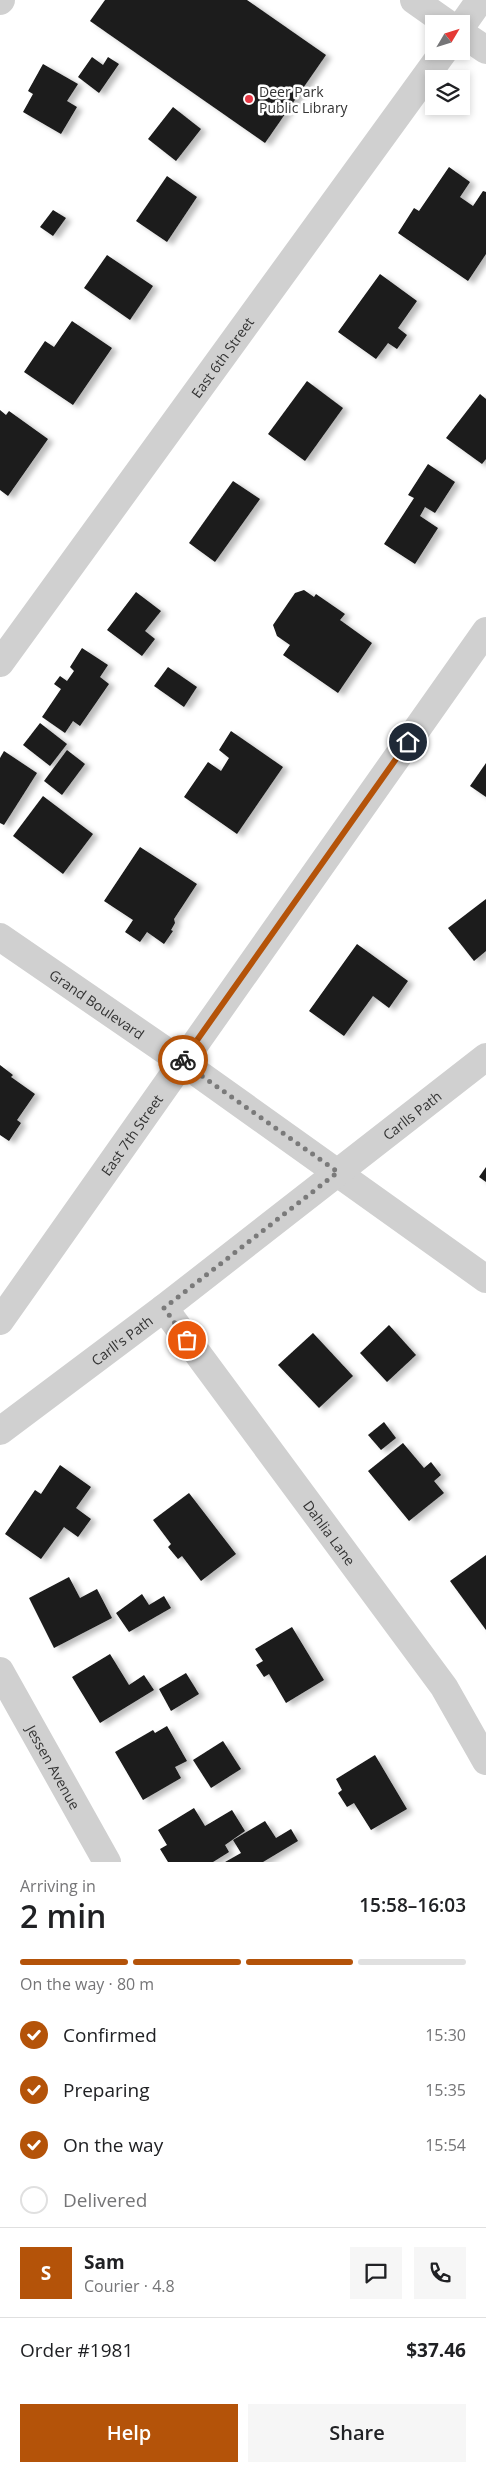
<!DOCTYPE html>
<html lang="en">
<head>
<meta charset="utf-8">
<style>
  body { margin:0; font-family:"Open Sans",sans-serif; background:#f6f6f6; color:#202124; height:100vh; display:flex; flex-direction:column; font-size:19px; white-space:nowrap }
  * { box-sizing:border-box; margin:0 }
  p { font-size:16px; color:#757577 }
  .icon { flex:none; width:28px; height:28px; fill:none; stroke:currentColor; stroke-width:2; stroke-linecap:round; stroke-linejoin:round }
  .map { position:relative; height:1862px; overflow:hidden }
  .drawer { display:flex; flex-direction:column; background:#fff; flex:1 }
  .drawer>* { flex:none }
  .needle { width:32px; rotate:52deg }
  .controls { position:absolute; left:425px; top:15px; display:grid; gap:10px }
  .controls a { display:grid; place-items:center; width:45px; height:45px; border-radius:0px; background:#fff; box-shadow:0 2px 8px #0003; font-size:25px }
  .pin { position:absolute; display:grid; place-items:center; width:42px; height:42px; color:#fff; margin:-21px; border:2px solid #fff; border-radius:50%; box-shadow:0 1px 5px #0007 }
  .courier { position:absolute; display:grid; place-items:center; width:50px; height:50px; margin:-25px; border:4px solid #b45309; border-radius:50%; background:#fff; color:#222; box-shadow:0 1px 6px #0007 }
  .headline em { font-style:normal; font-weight:600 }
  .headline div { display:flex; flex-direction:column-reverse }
  .headline { display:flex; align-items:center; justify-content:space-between; height:85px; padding:0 20px }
  h1 { font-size:32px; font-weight:600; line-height:38px }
  .bar { display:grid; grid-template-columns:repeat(4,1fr); gap:8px 5px; align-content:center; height:60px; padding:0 20px }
  .bar i { height:6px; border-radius:4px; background:#e0e0e0 }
  .bar .active { background:#b45309 }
  .bar p { grid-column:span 4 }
  .line { display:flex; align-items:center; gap:12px; padding:0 20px; border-top:1px solid #e0e0e0 }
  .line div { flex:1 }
  .round { display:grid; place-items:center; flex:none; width:52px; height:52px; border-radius:0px; background:#f6f6f6 }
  ol { padding:0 20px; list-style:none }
  li { display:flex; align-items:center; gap:15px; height:55px }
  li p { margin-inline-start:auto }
  li .icon { padding:5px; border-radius:50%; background:#b45309; color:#fff; stroke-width:4 }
  li:last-child { color:#757577 }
  li i { width:28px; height:28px; border:2px solid #e0e0e0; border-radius:50% }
  .primary-button { display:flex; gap:10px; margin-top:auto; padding:10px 20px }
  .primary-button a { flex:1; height:58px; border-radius:0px; background:#b45309; color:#fff; font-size:20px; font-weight:600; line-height:58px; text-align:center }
  .primary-button a+a { background:#f6f6f6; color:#202124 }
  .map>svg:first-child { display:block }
</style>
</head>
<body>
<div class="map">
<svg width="486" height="1862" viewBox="0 0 486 1862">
  <defs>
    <filter id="shadow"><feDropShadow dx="5.5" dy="3" stdDeviation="2.5" flood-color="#0004"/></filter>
  </defs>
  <rect width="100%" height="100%" fill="#fff"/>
  <g fill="#1a1a1a" filter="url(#shadow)">
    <polygon points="105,0 247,0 326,55 265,143 90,21"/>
    <polygon points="92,57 103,65 108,57 119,64 99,93 78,77"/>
    <polygon points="43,64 78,84 67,101 77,107 61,134 23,112 33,94 28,91"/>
    <polygon points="173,107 201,129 176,161 148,139"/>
    <polygon points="449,167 470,182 460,197 473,206 483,191 486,192 486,254 468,281 398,233 414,208 419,211"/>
    <polygon points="167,176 197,197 167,242 136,221"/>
    <polygon points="53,210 66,218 53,236 40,227"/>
    <polygon points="107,255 153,286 130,320 84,288"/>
    <polygon points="380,274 417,301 398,328 407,335 397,349 388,343 376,359 338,332"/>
    <polygon points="72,321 112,348 73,405 24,372 45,341 54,347"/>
    <polygon points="307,381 343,408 305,461 268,434"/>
    <polygon points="480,394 486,399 486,459 482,464 446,438"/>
    <polygon points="0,410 6,415 9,411 48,439 8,496 0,490"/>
    <polygon points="428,464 455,482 435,513 425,507 420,516 438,528 415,564 384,544 414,498 408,495"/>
    <polygon points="233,481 260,499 215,562 189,543"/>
    <polygon points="304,590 314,597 316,594 345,614 340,620 372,643 338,693 283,655 290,645 277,636 273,625 295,593"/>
    <polygon points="136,592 161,611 145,631 155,639 142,656 107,630"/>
    <polygon points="82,648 108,665 100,677 109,684 80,726 73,721 65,733 42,717 61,689 54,684 60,676 67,681 74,671 70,667"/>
    <polygon points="168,667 197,687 184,707 154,686"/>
    <polygon points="40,723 67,744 50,766 23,745"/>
    <polygon points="231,731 283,767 237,834 184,797 208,762 221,771 229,758 219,750"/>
    <polygon points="67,750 85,764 62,795 44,781"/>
    <polygon points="4,751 37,773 4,825 0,823 0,758"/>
    <polygon points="486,763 486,797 470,786"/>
    <polygon points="43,796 93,834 63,874 13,836"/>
    <polygon points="140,847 197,884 174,919 175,923 171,930 173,931 164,944 147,932 140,942 125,932 133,920 104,901"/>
    <polygon points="486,899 486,951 474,961 448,928"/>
    <polygon points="357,944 408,981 389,1008 373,996 344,1036 309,1011"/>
    <polygon points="0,1065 13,1075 11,1077 35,1094 17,1120 21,1123 9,1141 0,1135"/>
    <polygon points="486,1167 486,1182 479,1177"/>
    <polygon points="389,1325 416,1355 387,1382 360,1353"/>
    <polygon points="313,1333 353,1376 319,1408 278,1365"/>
    <polygon points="384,1422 396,1438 381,1450 368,1435"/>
    <polygon points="403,1443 424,1468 431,1462 441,1475 434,1481 444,1493 409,1521 368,1471"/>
    <polygon points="60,1465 91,1487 76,1508 91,1519 78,1537 64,1527 41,1559 5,1534 35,1490 41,1494"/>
    <polygon points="189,1493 236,1554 201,1581 182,1556 178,1559 168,1547 171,1544 153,1520"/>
    <polygon points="486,1555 486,1630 450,1581"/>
    <polygon points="69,1577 80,1598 97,1589 112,1618 54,1648 29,1598"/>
    <polygon points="142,1594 149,1605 164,1596 171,1608 129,1632 116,1613"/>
    <polygon points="292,1627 324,1680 286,1703 269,1674 264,1677 256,1665 263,1661 255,1649"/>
    <polygon points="110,1654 129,1685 144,1675 154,1690 100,1723 72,1677"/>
    <polygon points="186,1673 199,1694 171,1711 159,1689"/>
    <polygon points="167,1726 187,1761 175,1767 181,1778 143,1800 115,1752 153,1730 155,1733"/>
    <polygon points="223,1741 241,1769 211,1788 193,1760"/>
    <polygon points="375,1755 407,1809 371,1830 354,1803 347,1807 338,1793 342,1790 336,1779"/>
    <polygon points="194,1808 205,1826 232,1810 245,1831 225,1845 229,1852 213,1862 168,1862 160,1849 167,1845 158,1830"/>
    <polygon points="265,1821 276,1838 291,1829 298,1841 263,1862 225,1862 241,1853 233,1840"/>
  </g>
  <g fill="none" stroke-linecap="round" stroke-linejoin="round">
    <g stroke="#d0d0d0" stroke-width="28">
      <polyline points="0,1 1,0"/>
      <polyline points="461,27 480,0"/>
      <path id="s1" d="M0 663 444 51"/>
      <path id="s2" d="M164 1308 444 1687 486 1761"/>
      <path id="s3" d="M0 1321 486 631"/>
      <path id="s4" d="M0 1671 107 1862"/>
    </g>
    <g stroke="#d0d0d0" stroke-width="28">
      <polyline points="414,0 448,24"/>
      <polyline points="461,33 486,50"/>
      <path id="s5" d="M0 937 182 1062 486 1279"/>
      <path id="s6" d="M0 1431 164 1308 486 1057"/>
    </g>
  </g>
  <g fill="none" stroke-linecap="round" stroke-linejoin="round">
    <polyline stroke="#7a7a7a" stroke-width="5" stroke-dasharray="0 9" points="183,1060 182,1062 338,1172 164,1308 187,1340"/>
    <polyline stroke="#b45309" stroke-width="6" points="183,1060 408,742"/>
  </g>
  <circle fill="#e63946" stroke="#fff" stroke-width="2" cx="249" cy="99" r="5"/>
  <g text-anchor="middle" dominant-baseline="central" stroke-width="5" stroke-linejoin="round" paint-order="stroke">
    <g font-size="14" fill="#333" stroke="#fff" text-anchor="start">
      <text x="259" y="91">Deer Park<tspan x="259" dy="16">Public Library</tspan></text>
    </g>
    <g font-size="14" fill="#333" stroke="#fff">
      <text stroke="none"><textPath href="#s1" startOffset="378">East 6th Street</textPath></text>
      <text stroke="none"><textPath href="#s5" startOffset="118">Grand Boulevard</textPath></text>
      <text stroke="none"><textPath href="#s6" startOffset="519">Carlls Path</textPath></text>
      <text stroke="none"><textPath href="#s3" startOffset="228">East 7th Street</textPath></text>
      <text stroke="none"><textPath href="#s6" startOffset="152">Carll's Path</textPath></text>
      <text stroke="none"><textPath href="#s2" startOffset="279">Dahlia Lane</textPath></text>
      <text stroke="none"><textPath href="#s4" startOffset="110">Jessen Avenue</textPath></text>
    </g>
  </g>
</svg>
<div class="controls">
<a><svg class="needle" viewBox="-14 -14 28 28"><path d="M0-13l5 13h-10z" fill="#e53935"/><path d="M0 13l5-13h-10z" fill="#757577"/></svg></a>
<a><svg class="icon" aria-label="layers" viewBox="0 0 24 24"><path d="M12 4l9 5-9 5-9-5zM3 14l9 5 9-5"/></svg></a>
</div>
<div class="pin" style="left:187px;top:1340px;background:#ea580c"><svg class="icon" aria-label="bag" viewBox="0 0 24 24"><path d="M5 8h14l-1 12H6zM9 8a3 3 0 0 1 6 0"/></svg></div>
<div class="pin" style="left:408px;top:742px;background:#1f2937"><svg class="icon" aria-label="home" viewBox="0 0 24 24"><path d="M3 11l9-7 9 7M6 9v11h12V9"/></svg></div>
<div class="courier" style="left:183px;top:1060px"><svg class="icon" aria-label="bike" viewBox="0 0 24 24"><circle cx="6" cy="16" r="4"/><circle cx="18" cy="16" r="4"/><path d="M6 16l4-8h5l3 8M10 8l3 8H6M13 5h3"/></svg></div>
</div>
<section class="drawer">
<div class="headline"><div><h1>2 min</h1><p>Arriving in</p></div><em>15:58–16:03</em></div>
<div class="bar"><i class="active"></i><i class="active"></i><i class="active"></i><i></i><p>On the way · 80 m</p></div>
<ol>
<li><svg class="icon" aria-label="check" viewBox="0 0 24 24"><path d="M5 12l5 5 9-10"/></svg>Confirmed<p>15:30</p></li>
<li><svg class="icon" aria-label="check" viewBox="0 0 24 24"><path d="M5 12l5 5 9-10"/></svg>Preparing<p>15:35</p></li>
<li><svg class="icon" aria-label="check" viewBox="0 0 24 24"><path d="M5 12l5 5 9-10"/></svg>On the way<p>15:54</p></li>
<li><i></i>Delivered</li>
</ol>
<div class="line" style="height:90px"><b class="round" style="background:#b45309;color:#fff">S</b><div><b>Sam</b><p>Courier · 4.8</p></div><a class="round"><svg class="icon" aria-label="chat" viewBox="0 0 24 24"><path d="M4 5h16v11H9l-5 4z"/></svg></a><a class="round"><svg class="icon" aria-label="phone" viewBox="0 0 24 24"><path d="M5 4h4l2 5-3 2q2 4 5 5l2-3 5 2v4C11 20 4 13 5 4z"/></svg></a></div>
<div class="line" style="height:65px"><div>Order #1981</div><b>$37.46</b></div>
<div class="primary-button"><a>Help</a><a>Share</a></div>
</section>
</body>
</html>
